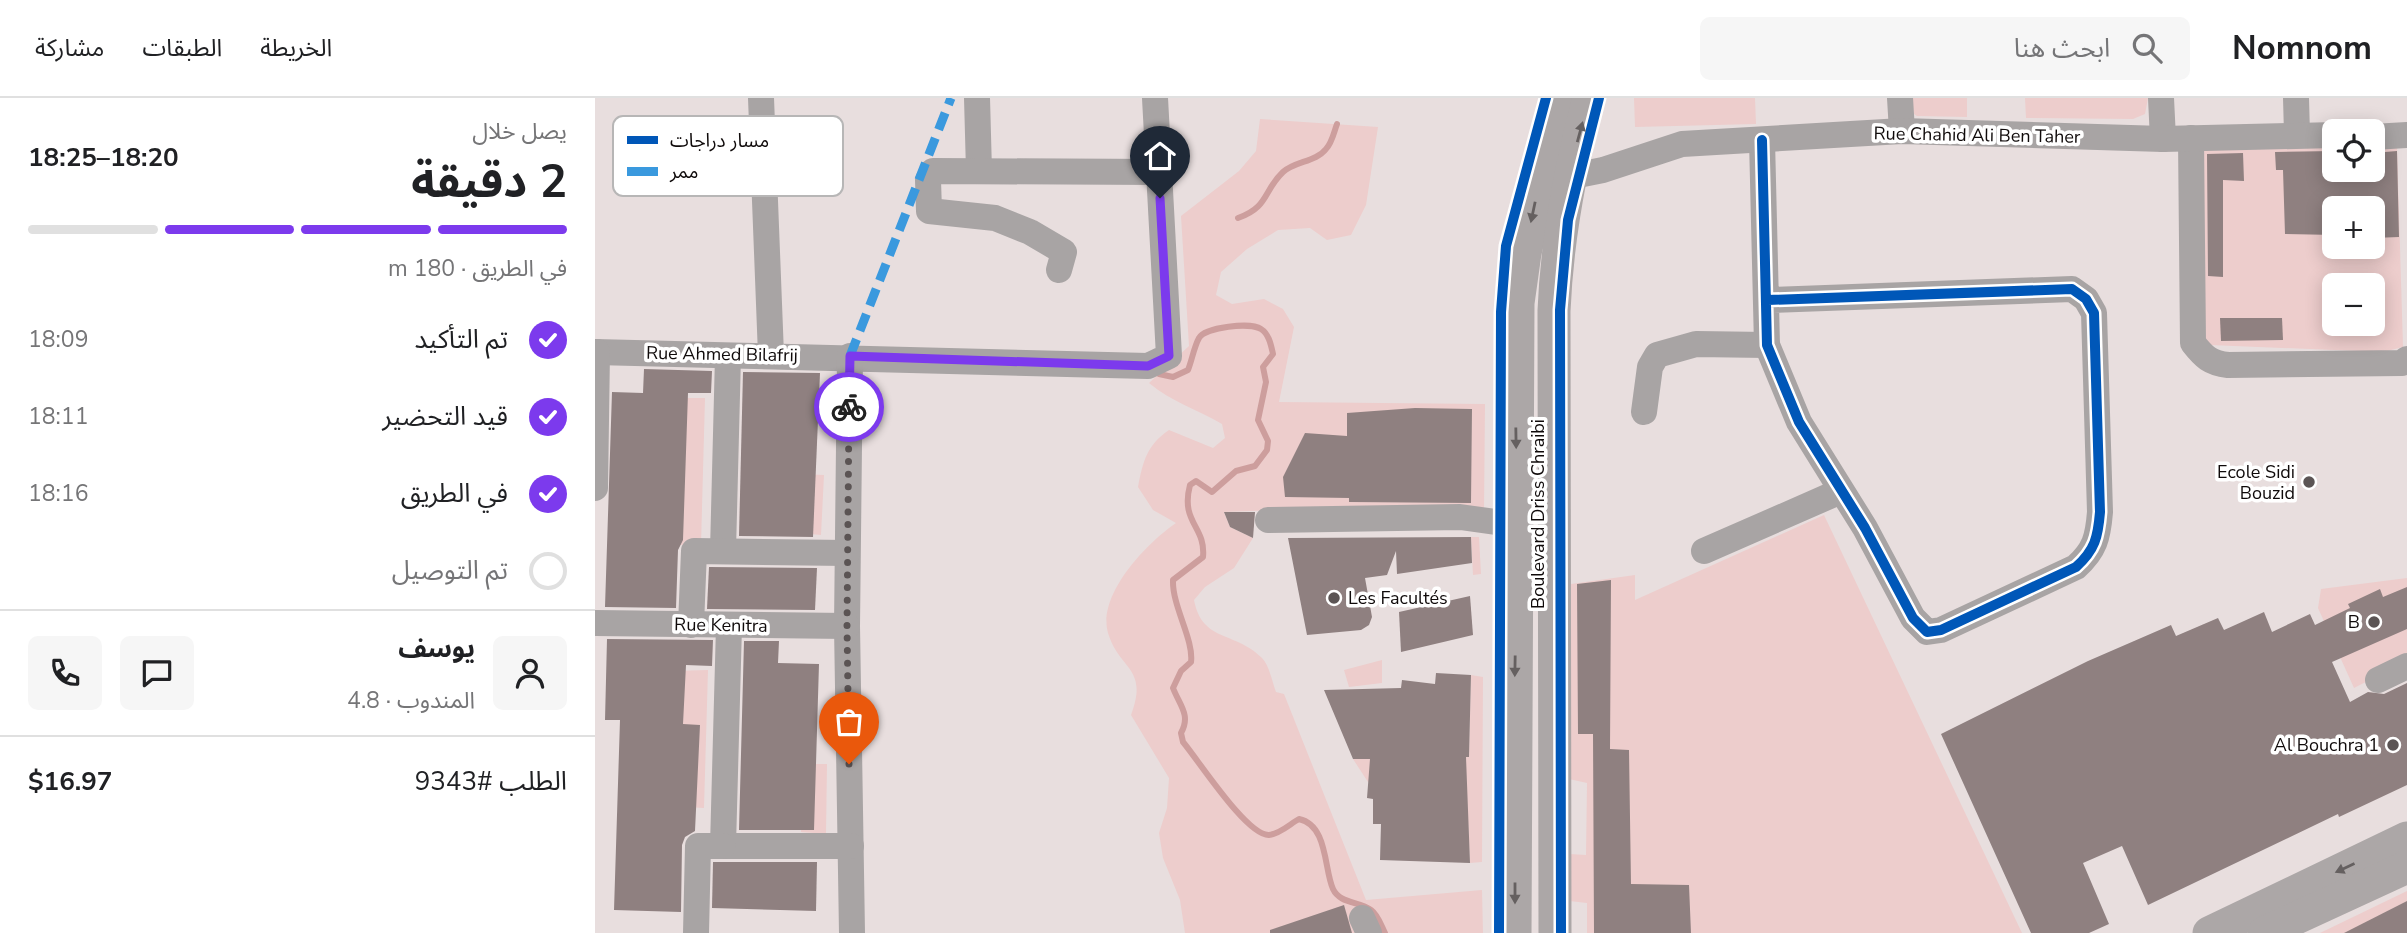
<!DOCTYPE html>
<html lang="ar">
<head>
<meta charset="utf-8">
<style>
  body { margin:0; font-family:"Nunito Sans","Noto Sans Arabic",sans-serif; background:#f6f6f6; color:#202124; direction:rtl; height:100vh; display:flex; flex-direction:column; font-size:26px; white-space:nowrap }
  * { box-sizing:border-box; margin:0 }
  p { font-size:23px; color:#757577 }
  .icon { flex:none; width:38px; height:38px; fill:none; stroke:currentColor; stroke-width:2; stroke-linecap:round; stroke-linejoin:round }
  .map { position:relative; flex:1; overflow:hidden; direction:ltr }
  .sheet { display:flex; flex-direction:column; background:#fff; width:595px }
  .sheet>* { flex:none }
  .fabs { position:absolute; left:1727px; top:21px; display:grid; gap:14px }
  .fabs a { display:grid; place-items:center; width:63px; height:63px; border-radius:10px; background:#fff; box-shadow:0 4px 18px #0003; font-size:35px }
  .pin { position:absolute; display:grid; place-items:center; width:60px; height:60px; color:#fff; margin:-72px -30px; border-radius:50% 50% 50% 0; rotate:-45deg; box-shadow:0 0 7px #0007 }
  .pin .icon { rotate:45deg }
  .courier { position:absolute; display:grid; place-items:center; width:70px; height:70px; margin:-35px; border:5px solid #7c3aed; border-radius:50%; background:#fff; color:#222; box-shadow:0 2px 9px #0007 }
  .summary em { font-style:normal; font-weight:700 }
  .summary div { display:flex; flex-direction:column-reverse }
  .summary { display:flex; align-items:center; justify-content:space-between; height:119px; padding:0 28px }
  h1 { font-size:46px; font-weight:700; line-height:52px }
  .bar { display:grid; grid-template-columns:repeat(4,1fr); gap:10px 7px; align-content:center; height:84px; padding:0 28px }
  .bar i { height:9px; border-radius:5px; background:#e0e0e0 }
  .bar .current { background:#7c3aed }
  .bar p { grid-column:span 4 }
  .line { display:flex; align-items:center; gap:18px; padding:0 28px; border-top:2px solid #e0e0e0 }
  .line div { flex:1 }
  .round { display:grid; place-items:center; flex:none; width:74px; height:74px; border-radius:10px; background:#f6f6f6 }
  ol { padding:0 28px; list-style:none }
  li { display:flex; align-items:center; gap:21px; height:77px }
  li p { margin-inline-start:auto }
  li .icon { padding:7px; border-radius:50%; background:#7c3aed; color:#fff; stroke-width:4 }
  li:last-child { color:#757577 }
  li i { width:38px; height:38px; border:4px solid #e0e0e0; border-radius:50% }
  header { display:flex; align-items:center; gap:42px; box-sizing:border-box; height:98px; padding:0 35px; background:#fff; border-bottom:2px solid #e0e0e0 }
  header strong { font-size:33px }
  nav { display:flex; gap:38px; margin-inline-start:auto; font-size:24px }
  .search { width:490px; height:63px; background:#f6f6f6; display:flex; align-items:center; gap:18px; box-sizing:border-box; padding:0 24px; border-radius:10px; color:#757577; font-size:26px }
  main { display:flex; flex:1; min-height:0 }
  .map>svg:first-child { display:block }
</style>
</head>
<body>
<header>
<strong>Nomnom</strong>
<div class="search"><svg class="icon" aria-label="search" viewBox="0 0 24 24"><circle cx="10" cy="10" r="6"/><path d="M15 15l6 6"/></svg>ابحث هنا</div>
<nav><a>الخريطة</a><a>الطبقات</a><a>مشاركة</a></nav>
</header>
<main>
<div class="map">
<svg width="1812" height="835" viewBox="0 0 1812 835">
  <rect width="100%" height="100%" fill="#e8dede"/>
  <g fill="#edcdcc" fill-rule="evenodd">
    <polygon points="1039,0 1160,0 1161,26 1040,29"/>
    <polygon points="1316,0 1372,0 1372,19 1322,18 1319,16"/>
    <polygon points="1430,0 1553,0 1550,16 1538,21 1431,20"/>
    <path d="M665 21 783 29 771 107 756 137 732 142 715 130 683 132 652 151 626 174 621 197 637 206 669 201 688 211 699 229 684 304 890 306 889 414 713 411 629 414 635 429 658 440 639 470 610 489 599 502C607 544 639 533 666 559 674 566 677 583 681 594L689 596 771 802 887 792 888 835H590L585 802 568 760 564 735 572 710 574 680 536 617C554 569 524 572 513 535 502 496 553 444 581 425L558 412 543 389C548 363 552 347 574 332L618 350 630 340 627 326C602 311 576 304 554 285L594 248 586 118 644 73 661 53Z"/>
    <path d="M1606 49 1739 50 1740 72H1778V50H1802L1808 249 1788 254 1615 247 1608 237ZM1740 110H1778V149H1740ZM1740 187H1778V226H1740Z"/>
    <polygon points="84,300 110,300 106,447 79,447"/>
    <polygon points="206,376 229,377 226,437 204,435"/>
    <polygon points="1229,417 1427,835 992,835 992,805 975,803 974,756 991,757 992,685 974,681 976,486 1040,477 1040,502"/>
    <polygon points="876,439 884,439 886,476 878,477"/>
    <polygon points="1812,480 1812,563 1759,590 1723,510 1726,491"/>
    <polygon points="787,562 787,585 754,589 749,572"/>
    <polygon points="113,572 109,710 75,708 78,573"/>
    <polygon points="876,577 888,579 887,764 875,765 871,681 773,684 758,661 874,659"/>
    <polygon points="208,666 232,666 231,736 206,734"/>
    <polygon points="1812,793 1812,835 1725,835"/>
  </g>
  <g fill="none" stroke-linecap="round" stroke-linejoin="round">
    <g stroke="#cd9e9d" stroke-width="6">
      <path d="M643 120C674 109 668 93 688 74 700 63 721 64 731 51 737 45 739 34 742 26"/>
      <path d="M564 276 578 279 593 272C597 262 599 249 604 240 610 229 656 224 666 231 674 236 676 247 678 256L668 269 671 284 663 322 673 343 672 352 660 368 641 373 617 394 601 383 595 387C585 425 611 428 608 459L578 482C577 508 599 542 596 564L586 573 578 590C585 608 596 617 586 635L588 644C604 663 652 738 674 737 685 736 695 726 704 721 733 727 729 772 738 791 745 806 764 803 776 812 783 817 786 827 790 835"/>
    </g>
  </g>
  <g fill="#8f8080">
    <polygon points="1740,53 1740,72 1778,72 1778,55 1802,53 1804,139 1778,140 1778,110 1740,110 1740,137 1690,136 1688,72 1681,72 1680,54"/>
    <polygon points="1648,55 1649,83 1628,82 1628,179 1613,178 1612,56"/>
    <polygon points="1625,220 1687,220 1688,242 1626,243"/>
    <polygon points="49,271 117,273 116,295 93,295 88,442 83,452 81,510 10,509 17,294 48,295"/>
    <polygon points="148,274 225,275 218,439 144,438"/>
    <polygon points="820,310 877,311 876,405 754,404 754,400 690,399 688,379 710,335 752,338 752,315"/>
    <polygon points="629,414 660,414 658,440 635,429"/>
    <polygon points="876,439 877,465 802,476 801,453 792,477 770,480 777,519 774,527 766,532 712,537 693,440"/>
    <polygon points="114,469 222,470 220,512 112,511"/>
    <polygon points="1016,482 1015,651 1034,652 1036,786 1094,787 1096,835 999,835 998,636 983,636 982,486"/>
    <polygon points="1812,489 1812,531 1737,564 1755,604 1773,594 1789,596 1812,585 1812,687 1744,719 1743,716 1553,807 1527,748 1488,765 1514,826 1494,835 1436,835 1346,636 1493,563 1576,527 1581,538 1623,520 1629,532 1669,514 1677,534 1715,516 1720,527 1755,510 1753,506 1785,491 1788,499"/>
    <polygon points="875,498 878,537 806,554 804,514"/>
    <polygon points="12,541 118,542 117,568 91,567 88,626 105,627 100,733 90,739 87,747 86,814 19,812 25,622 10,622"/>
    <polygon points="149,543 184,543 183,565 224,566 219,732 144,732"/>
    <polygon points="841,575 876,577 874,659 871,659 875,765 785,762 786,726 778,726 778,701 772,700 775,661 758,661 729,592 806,590 807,582 840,586"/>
    <polygon points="118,764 222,764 221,813 117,810"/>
    <polygon points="1812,803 1812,835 1749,835"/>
    <polygon points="749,807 757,835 675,835 675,832"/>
  </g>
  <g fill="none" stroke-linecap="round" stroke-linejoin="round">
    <g stroke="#a8a4a4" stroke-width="26">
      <polyline points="166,0 176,257"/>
      <polyline points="382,0 384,73"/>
      <polyline points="1305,0 1307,33"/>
      <polyline points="1566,0 1568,41"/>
      <polyline points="1701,0 1702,36"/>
      <polyline points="1778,39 1812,37"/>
      <path d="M1596 40 1598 245C1609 259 1615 265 1633 267L1807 265 1812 261"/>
      <path d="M1167 42 1172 247 1204 324 1270 430 1318 520 1332 534 1346 532 1481 469C1500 452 1503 439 1505 414L1499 215 1491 201 1477 191 1173 202"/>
      <polyline points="959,76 973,79 1008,72 1087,46 1307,33 1568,41 1740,37"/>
      <polyline points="464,172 469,154 435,134 400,120 334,113 333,82 338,73 564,74"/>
      <polyline points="0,254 553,268 574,258 560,0"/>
      <polyline points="255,258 252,528 257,835"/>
      <polyline points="1049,314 1055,269 1062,257 1101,246 1172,247"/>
      <polyline points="0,390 2,254"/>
      <polyline points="673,422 865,419 922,427"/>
      <polyline points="128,453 133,258"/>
      <polyline points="1109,453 1246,393"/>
      <polyline points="0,525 252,528"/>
      <polyline points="96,527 99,453 252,455"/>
      <polyline points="134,528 128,748 256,748"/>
      <polyline points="1783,582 1812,568"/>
      <polyline points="767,820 774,835"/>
      <polyline points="101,835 103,748 128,748"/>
    </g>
    <g stroke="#aca7a7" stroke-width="33">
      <polyline points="920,835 923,205 930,155 965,0"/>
      <path d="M960 835 959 213C962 139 975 71 994 0"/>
      <polyline points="1614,835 1812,740"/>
      <polyline points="1669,835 1812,769"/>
    </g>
    <polyline stroke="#3a99de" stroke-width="9" stroke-dasharray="18 9" stroke-linecap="butt" points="255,258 356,0"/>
    <g stroke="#fff" stroke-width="15">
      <g id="cycleway">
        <path d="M1167 42 1172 247 1204 324 1270 430 1318 520 1332 534 1346 532 1481 469C1500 452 1503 439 1505 414L1499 215 1491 201 1477 191 1173 202"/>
        <polyline points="904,835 906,214 911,148 951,0"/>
        <polyline points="966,835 965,212 973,122 1004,0"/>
      </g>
    </g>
    <use href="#cycleway" stroke="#0057b8" stroke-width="10"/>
  </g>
  <defs><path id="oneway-solid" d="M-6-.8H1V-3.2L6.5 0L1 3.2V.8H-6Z" transform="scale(1.75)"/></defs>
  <g fill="#656060">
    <use href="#oneway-solid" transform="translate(985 34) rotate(-75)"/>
    <use href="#oneway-solid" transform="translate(938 114) rotate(102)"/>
    <use href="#oneway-solid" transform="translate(921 340) rotate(89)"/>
    <use href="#oneway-solid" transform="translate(920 568) rotate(91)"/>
    <use href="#oneway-solid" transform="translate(1750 770) rotate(155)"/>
    <use href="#oneway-solid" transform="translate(920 795) rotate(90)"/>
  </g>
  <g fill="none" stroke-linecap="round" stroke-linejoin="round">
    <polyline stroke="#5b5454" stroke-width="7" stroke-dasharray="0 12.6" points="254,666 252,528 254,309"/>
    <polyline stroke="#7c3aed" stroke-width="9" points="254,309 255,258 553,268 574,258 565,100"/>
  </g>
  <g fill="#5b5454" stroke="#fff" stroke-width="2.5">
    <circle cx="1714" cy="384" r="7"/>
    <circle cx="739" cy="500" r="7"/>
    <circle cx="1779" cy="524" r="7"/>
    <circle cx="1798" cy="647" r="7"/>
  </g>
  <g text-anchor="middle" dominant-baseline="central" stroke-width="7" stroke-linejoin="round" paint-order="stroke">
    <g font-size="18" fill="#0f0a0a" stroke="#fff">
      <text transform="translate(1382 37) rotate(1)">Rue Chahid Ali Ben Taher</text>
      <text transform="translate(127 256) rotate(1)">Rue Ahmed Bilafrij</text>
      <text transform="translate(943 416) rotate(-90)">Boulevard Driss Chraibi</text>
      <text transform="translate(126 527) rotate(1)">Rue Kenitra</text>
    </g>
    <g font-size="18" fill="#0f0a0a" stroke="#fff" text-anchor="end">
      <text x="1700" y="374">Ecole Sidi<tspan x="1700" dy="21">Bouzid</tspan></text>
      <text x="753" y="500" text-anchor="start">Les Facultés</text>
      <text x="1765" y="524">B</text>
      <text x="1784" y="647">Al Bouchra 1</text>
    </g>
  </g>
  <rect x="18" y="18" width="230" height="80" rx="10" fill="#fff" stroke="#b7b6b6" stroke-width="2"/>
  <rect x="32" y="38" width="31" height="8" fill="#0057b8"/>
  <rect x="32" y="69" width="31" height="9" fill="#3a99de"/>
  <g font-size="19" fill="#0f0a0a">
    <text x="75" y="49">مسار دراجات</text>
    <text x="75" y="80">ممر</text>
  </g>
</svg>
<div class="fabs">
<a><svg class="icon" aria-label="locate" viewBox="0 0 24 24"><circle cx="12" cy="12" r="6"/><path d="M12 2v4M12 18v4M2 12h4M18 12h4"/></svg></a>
<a>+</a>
<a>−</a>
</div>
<div class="pin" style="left:254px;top:666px;background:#ea580c"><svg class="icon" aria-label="bag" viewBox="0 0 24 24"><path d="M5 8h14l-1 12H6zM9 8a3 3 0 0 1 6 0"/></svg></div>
<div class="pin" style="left:565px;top:100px;background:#1f2937"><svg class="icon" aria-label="home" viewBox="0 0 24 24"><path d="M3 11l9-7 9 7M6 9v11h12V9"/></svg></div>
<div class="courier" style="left:254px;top:309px"><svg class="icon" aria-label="bike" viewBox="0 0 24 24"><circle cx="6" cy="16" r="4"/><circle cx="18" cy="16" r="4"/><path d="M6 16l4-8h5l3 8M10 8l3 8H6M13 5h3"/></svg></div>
</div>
<section class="sheet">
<div class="summary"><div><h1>2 دقيقة</h1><p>يصل خلال</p></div><em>18:20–18:25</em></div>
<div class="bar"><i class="current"></i><i class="current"></i><i class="current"></i><i></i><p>في الطريق · 180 m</p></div>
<ol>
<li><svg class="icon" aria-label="check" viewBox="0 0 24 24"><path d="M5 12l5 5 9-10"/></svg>تم التأكيد<p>18:09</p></li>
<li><svg class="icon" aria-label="check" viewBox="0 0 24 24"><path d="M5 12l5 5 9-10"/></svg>قيد التحضير<p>18:11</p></li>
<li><svg class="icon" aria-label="check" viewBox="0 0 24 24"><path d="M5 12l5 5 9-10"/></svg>في الطريق<p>18:16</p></li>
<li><i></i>تم التوصيل</li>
</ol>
<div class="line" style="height:126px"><a class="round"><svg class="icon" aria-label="person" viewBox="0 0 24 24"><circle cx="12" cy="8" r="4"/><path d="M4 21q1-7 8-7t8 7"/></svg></a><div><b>يوسف</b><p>المندوب · 4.8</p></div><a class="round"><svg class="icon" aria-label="chat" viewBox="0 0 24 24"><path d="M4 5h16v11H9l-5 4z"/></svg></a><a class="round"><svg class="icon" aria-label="phone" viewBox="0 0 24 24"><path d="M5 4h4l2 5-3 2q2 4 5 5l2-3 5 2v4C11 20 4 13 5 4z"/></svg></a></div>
<div class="line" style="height:91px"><div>الطلب #9343</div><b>$16.97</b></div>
</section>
</main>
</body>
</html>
